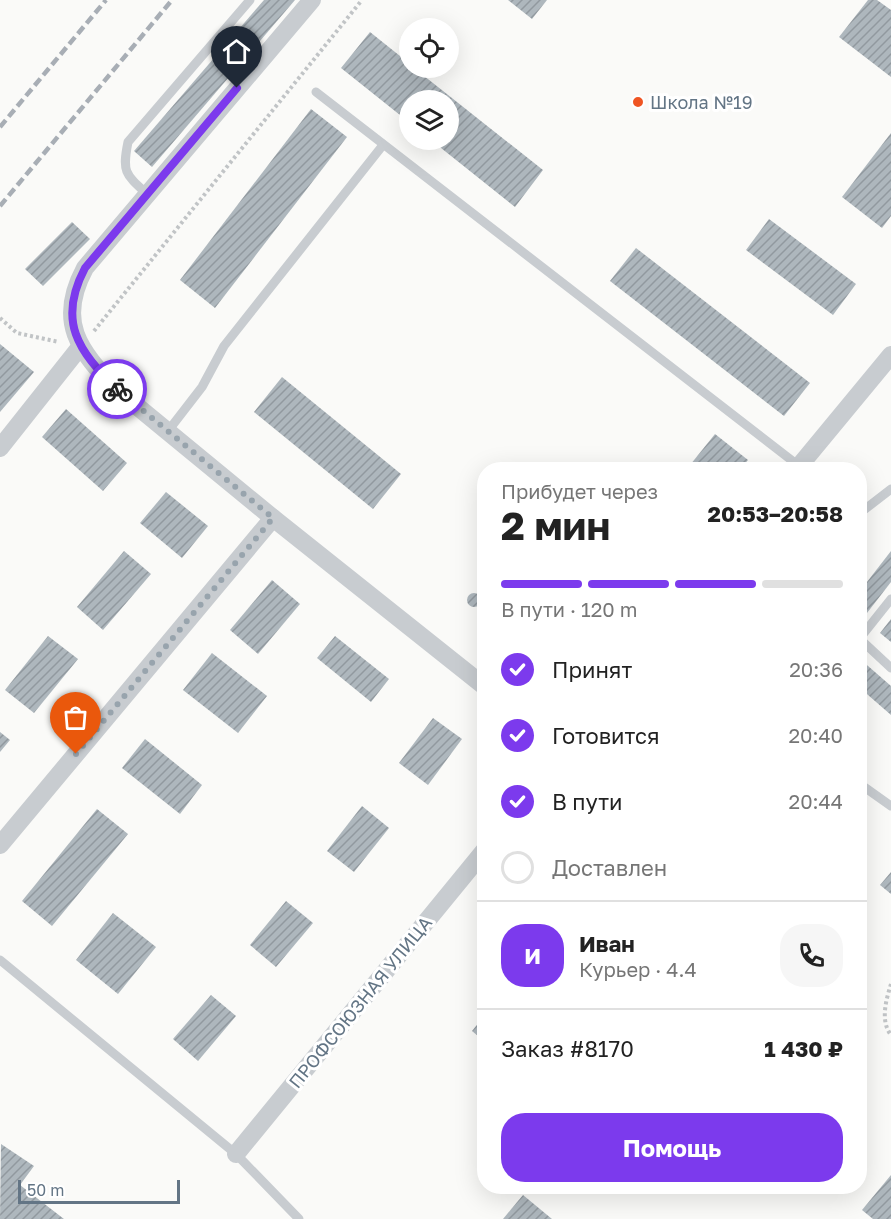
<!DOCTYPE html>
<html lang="ru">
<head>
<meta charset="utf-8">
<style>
  body { margin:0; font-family:"Golos Text",sans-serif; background:#f6f6f6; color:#222; height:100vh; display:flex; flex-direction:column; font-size:22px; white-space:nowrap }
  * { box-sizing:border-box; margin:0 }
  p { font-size:20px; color:#767676 }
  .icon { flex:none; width:33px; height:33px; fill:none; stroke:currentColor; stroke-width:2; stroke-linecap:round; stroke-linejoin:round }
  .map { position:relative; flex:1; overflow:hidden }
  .details { position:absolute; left:477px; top:462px; width:390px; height:732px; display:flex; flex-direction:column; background:#fff; border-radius:24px; box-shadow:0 6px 24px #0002 }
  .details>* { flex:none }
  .tools { position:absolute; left:399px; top:18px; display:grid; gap:12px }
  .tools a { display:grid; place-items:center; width:60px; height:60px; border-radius:50%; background:#fff; box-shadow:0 6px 24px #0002; font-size:30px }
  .scale { position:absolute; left:18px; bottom:15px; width:162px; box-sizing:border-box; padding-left:6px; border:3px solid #637585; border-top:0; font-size:16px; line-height:21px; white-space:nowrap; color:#637585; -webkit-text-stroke:4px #fff; paint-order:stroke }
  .pin { position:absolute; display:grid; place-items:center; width:51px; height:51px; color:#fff; margin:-62px -26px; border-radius:50% 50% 50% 0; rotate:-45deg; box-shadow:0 0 6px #0007 }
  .pin .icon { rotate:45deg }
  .courier { position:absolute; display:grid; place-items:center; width:60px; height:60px; margin:-30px; border:4px solid #7c3aed; border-radius:50%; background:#fff; color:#222; box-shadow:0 2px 8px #0007 }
  .head em { font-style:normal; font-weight:700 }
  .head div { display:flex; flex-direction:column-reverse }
  .head { display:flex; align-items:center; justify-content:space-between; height:102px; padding:0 24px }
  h1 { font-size:39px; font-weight:700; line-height:45px }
  .bar { display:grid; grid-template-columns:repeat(4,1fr); gap:9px 6px; align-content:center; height:72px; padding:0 24px }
  .bar i { height:8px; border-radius:4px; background:#e0e0e0 }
  .bar .selected { background:#7c3aed }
  .bar p { grid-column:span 4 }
  .line { display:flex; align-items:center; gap:15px; padding:0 24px; border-top:2px solid #e0e0e0 }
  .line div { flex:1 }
  .round { display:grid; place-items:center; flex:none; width:63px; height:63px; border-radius:24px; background:#f6f6f6 }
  ol { padding:0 24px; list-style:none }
  li { display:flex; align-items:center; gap:18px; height:66px }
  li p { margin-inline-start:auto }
  li .icon { padding:6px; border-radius:50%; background:#7c3aed; color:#fff; stroke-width:4 }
  li:last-child { color:#767676 }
  li i { width:33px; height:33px; border:3px solid #e0e0e0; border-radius:50% }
  .action { display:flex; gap:12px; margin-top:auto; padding:12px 24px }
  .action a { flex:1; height:69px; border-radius:24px; background:#7c3aed; color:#fff; font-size:24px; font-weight:700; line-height:69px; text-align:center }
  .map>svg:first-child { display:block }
</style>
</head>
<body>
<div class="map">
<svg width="891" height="1219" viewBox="0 0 891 1219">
  <defs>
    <pattern id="building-hatch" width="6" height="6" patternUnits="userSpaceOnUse" patternTransform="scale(1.5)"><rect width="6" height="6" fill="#aeb7bd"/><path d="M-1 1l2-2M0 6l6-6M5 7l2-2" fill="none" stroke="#91999f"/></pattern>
  </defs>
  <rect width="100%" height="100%" fill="#fafaf8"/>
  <g fill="url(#building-hatch)">
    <polygon points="264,0 295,0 152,167 134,151"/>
    <polygon points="508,0 547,0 532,19"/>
    <polygon points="868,0 877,0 891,10 891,77 839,37"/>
    <polygon points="370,32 410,64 410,68 414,68 543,170 515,207 431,140 448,140 448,100 410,100 410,123 341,68"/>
    <polygon points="311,109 347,137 215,308 180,280"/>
    <polygon points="891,133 891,216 882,228 842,197"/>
    <polygon points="769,219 856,284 833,315 746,250"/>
    <polygon points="72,222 90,239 43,286 25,269"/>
    <polygon points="636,248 810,383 784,416 610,281"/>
    <polygon points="0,344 34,372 0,412"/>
    <polygon points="282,377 401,474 373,509 254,412"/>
    <polygon points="66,409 127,463 103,491 42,437"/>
    <polygon points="715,434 748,460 740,470 686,470"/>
    <polygon points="166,492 208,526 182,558 140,523"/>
    <polygon points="124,551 151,574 103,630 77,607"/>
    <polygon points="891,551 891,582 860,622 860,591"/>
    <polygon points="272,580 300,604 258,654 230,630"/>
    <circle cx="474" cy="600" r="7"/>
    <polygon points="891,619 891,642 880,633"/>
    <polygon points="48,636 78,659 34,713 5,690"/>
    <polygon points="335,636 389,679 371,702 317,658"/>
    <polygon points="212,653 267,696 238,733 183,690"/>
    <polygon points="860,659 891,686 891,715 860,688"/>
    <polygon points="433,718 462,739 428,785 399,763"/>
    <polygon points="0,732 10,740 0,752"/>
    <polygon points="145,739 202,785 180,814 122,768"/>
    <polygon points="362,806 389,828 354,872 327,851"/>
    <polygon points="97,809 128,834 52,926 22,901"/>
    <polygon points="891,872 891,894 880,885"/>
    <polygon points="286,901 313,923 276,967 250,945"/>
    <polygon points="113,913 156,947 118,994 76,960"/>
    <polygon points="211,995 236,1016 198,1061 173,1039"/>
    <polygon points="484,1016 484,1041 472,1031"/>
    <polygon points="1,1144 34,1166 20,1185 64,1219 0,1219"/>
    <polygon points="891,1175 891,1219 873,1219 862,1210"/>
    <polygon points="523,1195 552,1219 503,1219"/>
  </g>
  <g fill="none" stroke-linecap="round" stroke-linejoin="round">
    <g stroke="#c1c4c6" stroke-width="4" stroke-dasharray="3 3" stroke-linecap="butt">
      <polyline points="0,318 17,333 59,342"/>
      <polyline points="94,331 362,0"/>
      <path d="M891 984C886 1000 880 1021 891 1035"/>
    </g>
    <g stroke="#c8ccd0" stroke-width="9">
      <polyline points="316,92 799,466"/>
      <path d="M147 194C125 174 122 172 128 142L250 0"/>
      <polyline points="168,431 202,387 224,346 383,145"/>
      <polyline points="860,513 891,489"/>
      <polyline points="860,638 891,599"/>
      <polyline points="860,639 891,668"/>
      <polyline points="860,784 891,806"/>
      <polyline points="0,960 236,1154 299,1219"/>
    </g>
    <g stroke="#c8ccd0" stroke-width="18">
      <path d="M312 0 85 268C56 322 79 350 116 389L273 518 484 686"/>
      <polyline points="0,448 80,347"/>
      <polyline points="796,470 891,355"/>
      <polyline points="0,845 273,518"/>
      <polyline points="236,1154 484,851"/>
    </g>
    <g stroke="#a8aeb5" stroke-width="4.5" stroke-dasharray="9 4.5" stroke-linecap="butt">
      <polyline points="0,127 106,0"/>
      <polyline points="0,206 172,0"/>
    </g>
  </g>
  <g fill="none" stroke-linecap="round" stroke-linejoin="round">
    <polyline stroke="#98a4ad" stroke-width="6" stroke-dasharray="0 10.8" points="76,754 273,518 117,389"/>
    <path stroke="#7c3aed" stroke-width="8" d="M117 389C78 351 57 321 85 268L237 88"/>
  </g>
  <circle fill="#ef5523" stroke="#fff" stroke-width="2" cx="638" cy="102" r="6"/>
  <g text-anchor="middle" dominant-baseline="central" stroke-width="6" stroke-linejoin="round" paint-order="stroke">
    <g font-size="18" fill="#637585" stroke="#fff" text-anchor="start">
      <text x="650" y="102">Школа №19</text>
    </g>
    <g font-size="18" fill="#637585" stroke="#fff">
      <text transform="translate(360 1002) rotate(-51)">ПРОФСОЮЗНАЯ УЛИЦА</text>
    </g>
  </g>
</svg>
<div class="tools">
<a><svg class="icon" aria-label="locate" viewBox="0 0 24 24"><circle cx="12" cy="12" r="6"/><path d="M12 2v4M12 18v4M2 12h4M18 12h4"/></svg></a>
<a><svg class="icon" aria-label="layers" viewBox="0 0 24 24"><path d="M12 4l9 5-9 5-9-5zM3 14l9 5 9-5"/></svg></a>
</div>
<div class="scale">50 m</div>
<div class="pin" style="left:76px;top:754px;background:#ea580c"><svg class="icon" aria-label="bag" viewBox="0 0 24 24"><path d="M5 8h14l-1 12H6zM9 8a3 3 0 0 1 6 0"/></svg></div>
<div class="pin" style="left:237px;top:88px;background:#1f2937"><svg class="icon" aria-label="home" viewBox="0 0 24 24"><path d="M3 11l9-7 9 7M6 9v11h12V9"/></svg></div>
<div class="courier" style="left:117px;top:389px"><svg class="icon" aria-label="bike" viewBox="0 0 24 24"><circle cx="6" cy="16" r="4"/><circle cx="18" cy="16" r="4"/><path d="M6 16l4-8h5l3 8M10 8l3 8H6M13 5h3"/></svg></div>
<section class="details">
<div class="head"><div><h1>2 мин</h1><p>Прибудет через</p></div><em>20:53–20:58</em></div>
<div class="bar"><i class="selected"></i><i class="selected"></i><i class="selected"></i><i></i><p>В пути · 120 m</p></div>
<ol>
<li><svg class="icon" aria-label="check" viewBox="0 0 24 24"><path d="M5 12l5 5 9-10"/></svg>Принят<p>20:36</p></li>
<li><svg class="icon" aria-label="check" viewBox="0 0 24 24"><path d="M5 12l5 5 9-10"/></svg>Готовится<p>20:40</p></li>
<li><svg class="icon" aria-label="check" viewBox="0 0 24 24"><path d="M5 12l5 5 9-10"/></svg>В пути<p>20:44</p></li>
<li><i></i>Доставлен</li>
</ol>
<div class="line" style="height:108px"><b class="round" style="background:#7c3aed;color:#fff">И</b><div><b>Иван</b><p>Курьер · 4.4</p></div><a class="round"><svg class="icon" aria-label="phone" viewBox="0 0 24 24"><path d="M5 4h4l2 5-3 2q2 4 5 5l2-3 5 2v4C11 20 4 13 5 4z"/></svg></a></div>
<div class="line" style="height:78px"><div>Заказ #8170</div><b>1 430 ₽</b></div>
<div class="action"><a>Помощь</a></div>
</section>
</div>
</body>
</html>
